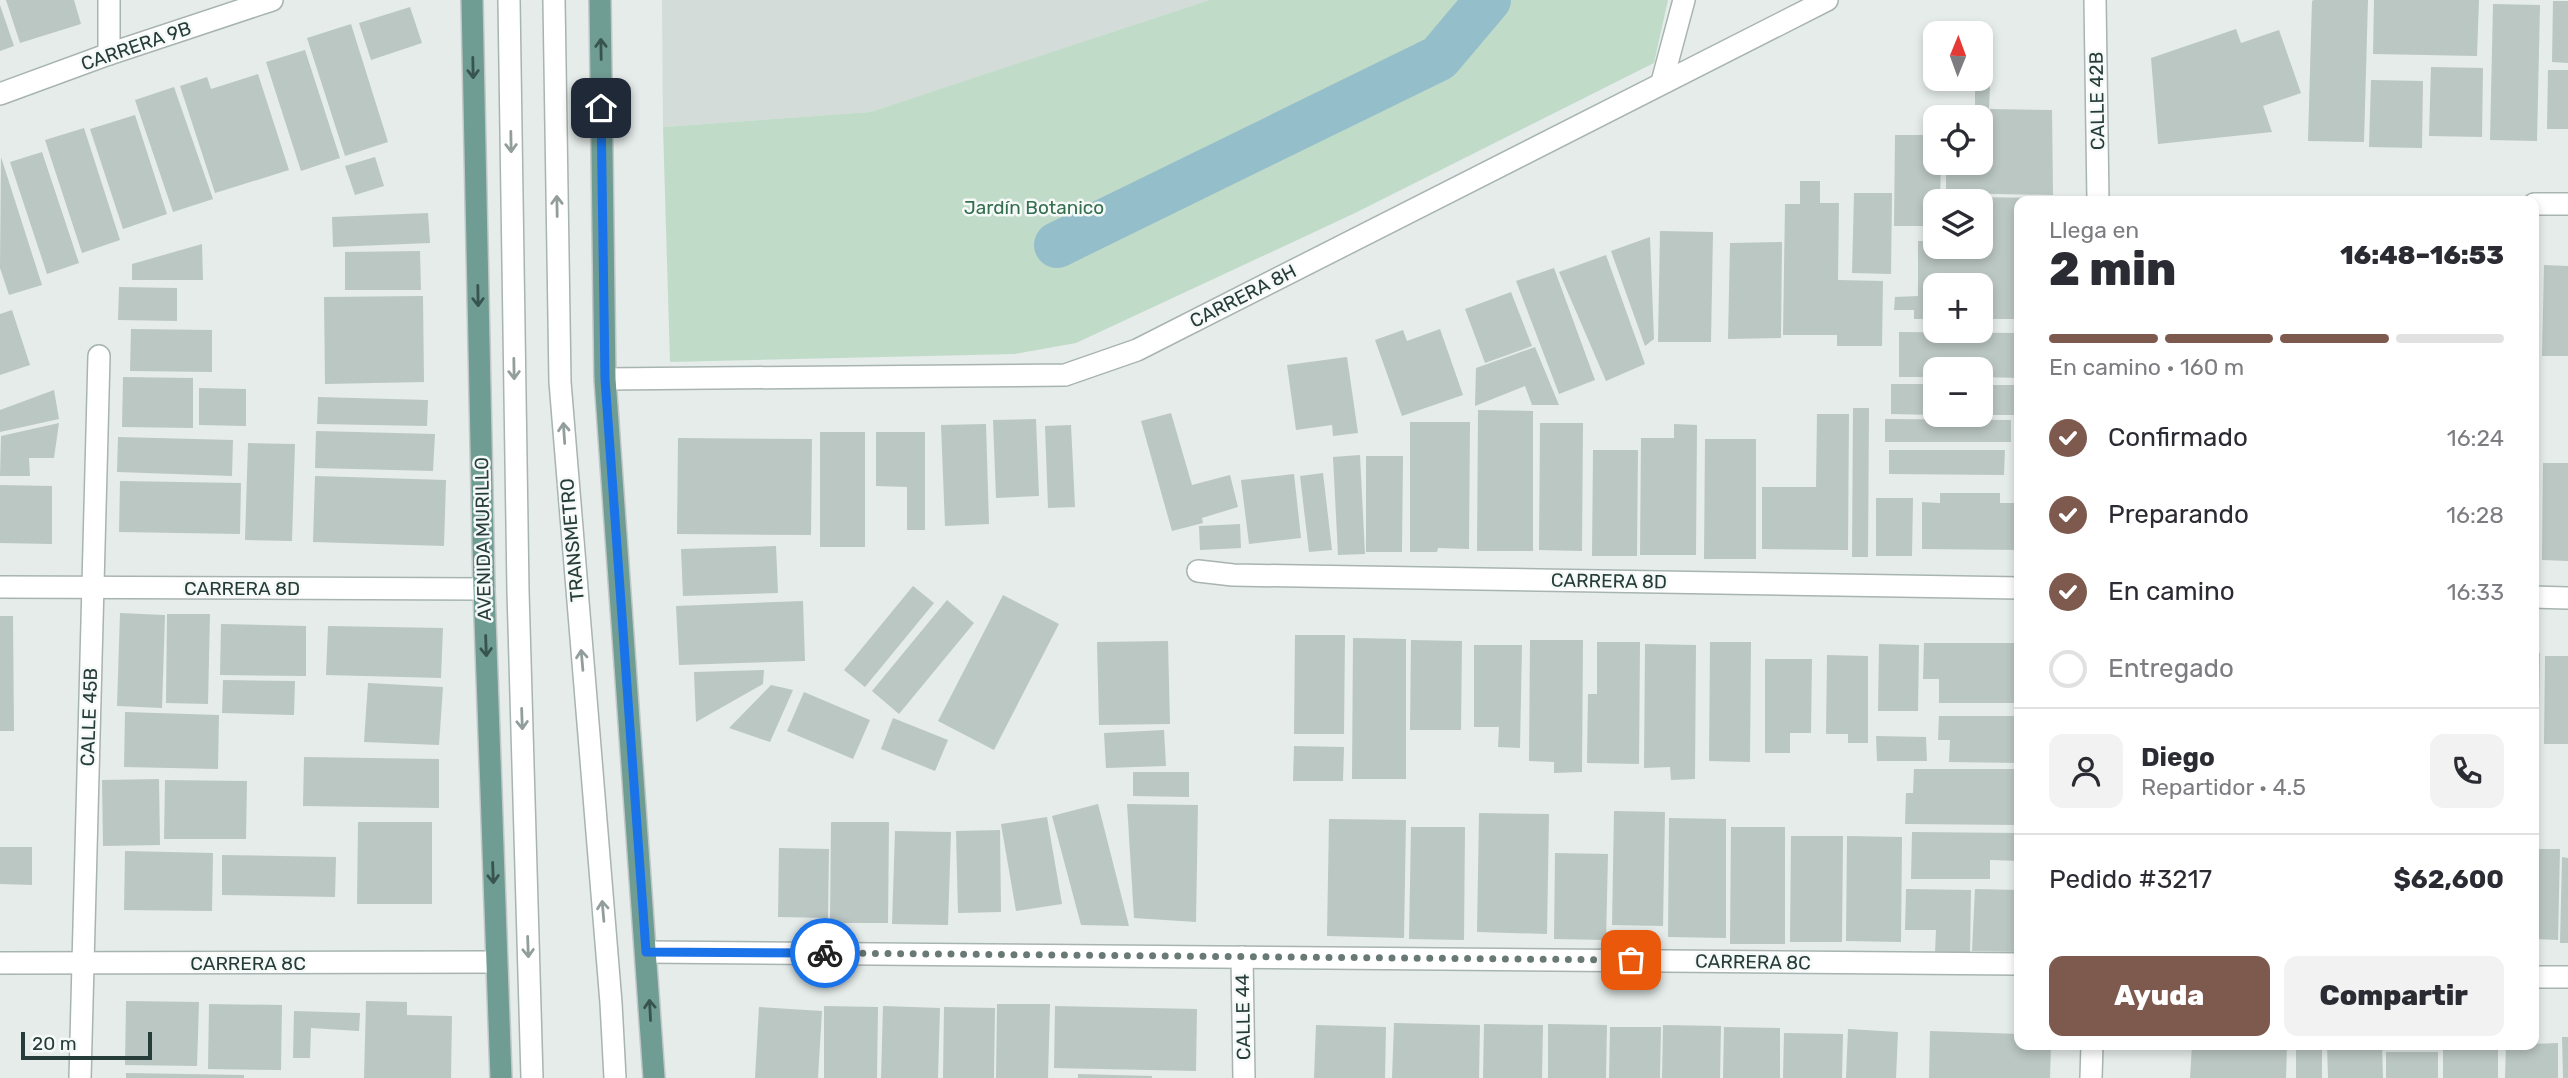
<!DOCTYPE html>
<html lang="es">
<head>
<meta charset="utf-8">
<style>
  body { margin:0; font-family:Rubik,sans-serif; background:#f2f2f3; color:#2b2b33; height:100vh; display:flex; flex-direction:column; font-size:26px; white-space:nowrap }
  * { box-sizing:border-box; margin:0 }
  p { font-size:23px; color:#7c7c81 }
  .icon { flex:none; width:38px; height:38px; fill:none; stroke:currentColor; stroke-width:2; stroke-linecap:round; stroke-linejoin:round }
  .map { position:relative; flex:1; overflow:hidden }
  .drawer { position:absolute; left:2014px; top:196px; width:525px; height:854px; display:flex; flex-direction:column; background:#fff; border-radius:14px; box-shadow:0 4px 10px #0003 }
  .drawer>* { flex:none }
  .needle { width:46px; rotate:1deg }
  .buttons { position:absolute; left:1923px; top:21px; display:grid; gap:14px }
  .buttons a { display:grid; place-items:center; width:70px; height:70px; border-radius:14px; background:#fff; box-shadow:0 4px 10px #0003; font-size:35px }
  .scale { position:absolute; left:21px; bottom:18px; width:131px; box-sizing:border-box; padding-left:7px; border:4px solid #263c38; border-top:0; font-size:19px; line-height:24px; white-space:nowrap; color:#263c38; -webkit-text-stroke:5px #f5f9f8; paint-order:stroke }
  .pin { position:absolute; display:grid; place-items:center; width:60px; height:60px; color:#fff; margin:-30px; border-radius:14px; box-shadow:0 4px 10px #0006 }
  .courier { position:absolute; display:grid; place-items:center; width:70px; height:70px; margin:-35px; border:5px solid #1a73e8; border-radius:50%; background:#fff; color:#222; box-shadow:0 2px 9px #0007 }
  .summary em { font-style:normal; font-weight:800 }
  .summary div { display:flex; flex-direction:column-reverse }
  .summary { display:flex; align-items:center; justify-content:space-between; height:119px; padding:0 35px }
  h1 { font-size:46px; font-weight:800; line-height:52px }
  .bar { display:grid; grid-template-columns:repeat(4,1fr); gap:10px 7px; align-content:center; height:84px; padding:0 35px }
  .bar i { height:9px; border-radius:5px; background:#e1e1e2 }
  .bar .selected { background:#7d594e }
  .bar p { grid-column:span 4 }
  .line { display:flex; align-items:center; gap:18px; padding:0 35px; border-top:2px solid #e1e1e2 }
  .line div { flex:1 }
  .round { display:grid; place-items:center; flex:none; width:74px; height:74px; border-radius:14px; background:#f2f2f3 }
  ol { padding:0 35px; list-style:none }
  li { display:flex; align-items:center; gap:21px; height:77px }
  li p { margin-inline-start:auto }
  li .icon { padding:7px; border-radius:50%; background:#7d594e; color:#fff; stroke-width:4 }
  li:last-child { color:#7c7c81 }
  li i { width:38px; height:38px; border:4px solid #e1e1e2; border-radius:50% }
  .action { display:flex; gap:14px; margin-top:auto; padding:14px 35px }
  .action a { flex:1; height:80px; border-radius:14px; background:#7d594e; color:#fff; font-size:28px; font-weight:800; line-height:80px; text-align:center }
  .action a+a { background:#f2f2f3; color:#2b2b33 }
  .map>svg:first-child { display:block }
</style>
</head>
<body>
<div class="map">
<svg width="2568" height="1078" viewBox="0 0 2568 1078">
  <rect width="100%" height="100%" fill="#e5ecea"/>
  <polygon fill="#d3dcd9" points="662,0 1209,0 870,112 663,127"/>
  <polygon fill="#c1dbc9" points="1209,0 1668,0 1654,63 1353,214 1076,343 1015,354 670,362 663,127 870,112"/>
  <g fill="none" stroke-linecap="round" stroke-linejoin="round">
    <polyline stroke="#94bfca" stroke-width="46" points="1057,245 1439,58 1488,0"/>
  </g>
  <g fill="#bbc7c3">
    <polygon points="6,0 74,0 81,24 20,43"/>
    <polygon points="2314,0 2368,0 2364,142 2308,141 2312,1"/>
    <polygon points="2374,0 2479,0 2477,56 2373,54"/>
    <polygon points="2553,1 2568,1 2568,63 2552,62"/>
    <polygon points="2493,4 2540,5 2537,141 2490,140"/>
    <polygon points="0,5 14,46 0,51"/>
    <polygon points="410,7 422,43 371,60 359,23"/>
    <polygon points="351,24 388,142 345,156 307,38"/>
    <polygon points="2236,29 2241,43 2279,30 2301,93 2263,106 2272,132 2158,144 2151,58"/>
    <polygon points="305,50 340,158 301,171 266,62"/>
    <polygon points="2431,67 2483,68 2482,137 2429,136"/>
    <polygon points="2548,70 2568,70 2568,129 2547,129"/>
    <polygon points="258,74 289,170 215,193 180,86 207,77 211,89"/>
    <polygon points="2371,80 2423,81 2422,148 2369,147"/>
    <polygon points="1975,85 1990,85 1989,109 2052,110 2053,195 1946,193 1946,168 1963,168 1963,163 1981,163 1981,117 1963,117 1964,112 1975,112"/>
    <polygon points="174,87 213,199 173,212 135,100"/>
    <polygon points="135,115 167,214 123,229 90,129"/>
    <polygon points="84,128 120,240 82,253 45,140"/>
    <polygon points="1895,135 1936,135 1936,163 1941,163 1940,201 1936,201 1936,226 1894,226"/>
    <polygon points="42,152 79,263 47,274 10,162"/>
    <polygon points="1,157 42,285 9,295 0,268"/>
    <polygon points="375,157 384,186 355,195 345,166"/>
    <polygon points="1800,181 1820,181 1820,203 1839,203 1838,280 1883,281 1882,346 1837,346 1837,335 1783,335 1785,204 1800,204"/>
    <polygon points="1854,193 1892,193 1891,274 1852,273"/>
    <polygon points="1956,197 2065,198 2065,201 2020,201 2020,319 1981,319 1981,285 1936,285 1936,319 1914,319 1914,310 1894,310 1895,297 1918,296 1918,241 1936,241 1936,247 1981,247 1981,201 1956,201"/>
    <polygon points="428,213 430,243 333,247 332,217"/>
    <polygon points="1660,231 1713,232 1711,342 1658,342"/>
    <polygon points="1650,237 1654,339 1645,346 1611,251"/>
    <polygon points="1782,242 1781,338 1728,339 1730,243"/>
    <polygon points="202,244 203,280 132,280 132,264"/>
    <polygon points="420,251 421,290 345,290 345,252"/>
    <polygon points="1606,255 1645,364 1606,381 1559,272"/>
    <polygon points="2544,265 2568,266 2568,356 2542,356"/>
    <polygon points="1554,268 1595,380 1559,394 1516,281"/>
    <polygon points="119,287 177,288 177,321 118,320"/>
    <polygon points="1511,292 1532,346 1485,363 1465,309"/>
    <polygon points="423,296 424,382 325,384 324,297"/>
    <polygon points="12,310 30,365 0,375 0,314"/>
    <polygon points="131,329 212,330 212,372 130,371"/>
    <polygon points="1440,329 1463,395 1402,416 1375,340 1403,330 1407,341"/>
    <polygon points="1899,332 2020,333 2020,378 1981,377 1981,369 1936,369 1936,377 1899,377"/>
    <polygon points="1535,347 1559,405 1532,405 1525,386 1475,406 1476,368"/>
    <polygon points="1347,357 1358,433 1333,436 1332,425 1296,430 1287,365"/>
    <polygon points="123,377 193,378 193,428 122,427"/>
    <polygon points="1891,384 1936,384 1936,415 1891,414"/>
    <rect x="1981" y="385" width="37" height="30"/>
    <polygon points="199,388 246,389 246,426 199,425"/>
    <polygon points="54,390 59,419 0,432 0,410"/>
    <polygon points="318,397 428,400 427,426 317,424"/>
    <polygon points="1853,408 1869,408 1868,557 1852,557"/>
    <polygon points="1478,410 1533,411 1533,551 1477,551"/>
    <polygon points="1171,413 1192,485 1230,475 1238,507 1202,518 1203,523 1172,531 1141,421"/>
    <polygon points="1817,414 1849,414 1848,550 1762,549 1762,487 1816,487"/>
    <polygon points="1036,419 1039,496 996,498 993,420"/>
    <polygon points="1885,419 2011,420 2011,442 1885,442"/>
    <polygon points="1410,422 1470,422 1469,549 1438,548 1437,552 1410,552"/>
    <polygon points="59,423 54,458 29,458 30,476 0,476 1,436"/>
    <polygon points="1540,423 1583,423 1582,551 1539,550"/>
    <polygon points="986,424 989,524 945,526 941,425"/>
    <polygon points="1674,424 1697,425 1696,555 1640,555 1641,438 1674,438"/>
    <polygon points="1071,425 1075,507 1048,508 1045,426"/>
    <polygon points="316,431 435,434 433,471 315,468"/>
    <rect x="820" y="432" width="45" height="115"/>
    <polygon points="876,432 925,432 925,530 907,530 907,487 876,486"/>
    <polygon points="118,437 233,440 232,476 117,472"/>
    <polygon points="678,438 812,439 811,535 677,534"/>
    <polygon points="1705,439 1756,439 1756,559 1704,559"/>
    <polygon points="248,443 295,444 292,541 245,540"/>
    <polygon points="1593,450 1638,450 1637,556 1592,556"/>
    <polygon points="1889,450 2005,450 2004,475 1889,474"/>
    <polygon points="1360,455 1365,554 1338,555 1333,457"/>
    <polygon points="1366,456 1403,456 1402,552 1366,552"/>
    <polygon points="2543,463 2568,463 2568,561 2542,560"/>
    <polygon points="1323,473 1332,550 1309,552 1300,476"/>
    <polygon points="1294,474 1301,538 1249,544 1241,480"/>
    <polygon points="315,476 446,480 444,546 313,542"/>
    <polygon points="120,481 241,483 240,534 119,532"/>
    <polygon points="0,485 52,486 52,544 0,543"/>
    <polygon points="1940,493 2000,493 2000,503 2020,503 2020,550 1922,549 1922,502 1940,503"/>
    <polygon points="1876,498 1913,498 1912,556 1876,556"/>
    <polygon points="1240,524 1241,548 1200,550 1199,526"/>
    <polygon points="776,546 778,593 683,596 681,549"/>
    <polygon points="913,586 934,603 865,687 844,670"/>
    <polygon points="1003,595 1059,624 994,750 938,721"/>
    <polygon points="947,600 974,623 899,714 872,691"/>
    <polygon points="803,601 805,661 679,665 676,606"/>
    <polygon points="120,613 165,615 162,708 117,706"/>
    <polygon points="167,614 210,614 208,704 166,703"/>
    <polygon points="0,616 13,616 14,731 0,731"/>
    <polygon points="221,624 306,626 306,676 220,675"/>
    <polygon points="328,626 443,628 441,678 326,675"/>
    <polygon points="1295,635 1345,635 1344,734 1294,734"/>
    <polygon points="1353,638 1406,639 1406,779 1352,779"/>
    <polygon points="1411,640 1462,641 1461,730 1410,730"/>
    <polygon points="1530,640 1583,640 1582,772 1554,773 1554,762 1529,761"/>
    <polygon points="1168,641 1170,724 1099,725 1097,642"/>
    <polygon points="1597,642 1640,642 1639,764 1587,763 1588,694 1597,694"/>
    <polygon points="1710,642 1751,642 1750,762 1709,761"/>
    <polygon points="1924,643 2018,643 2017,703 1939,703 1939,679 1923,679"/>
    <polygon points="1645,644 1696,645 1695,779 1671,780 1670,767 1644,768"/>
    <polygon points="1879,644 1919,645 1918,711 1878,711"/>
    <polygon points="1474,645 1522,645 1520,748 1498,747 1499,727 1474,727"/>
    <polygon points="2534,653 2540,653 2538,768 2534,768"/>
    <polygon points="1827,655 1868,656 1868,743 1848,743 1848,734 1826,734"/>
    <polygon points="2545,656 2568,656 2568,744 2544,744"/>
    <polygon points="1765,659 1812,659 1811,733 1790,733 1790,753 1765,753"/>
    <polygon points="764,670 763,684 696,722 694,672"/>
    <polygon points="223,680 295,681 294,715 222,713"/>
    <polygon points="368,683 443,687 439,745 364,742"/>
    <polygon points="771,685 793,690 770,742 729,728"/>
    <polygon points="804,692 870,720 853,759 787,731"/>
    <polygon points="125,712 219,715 218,769 124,767"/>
    <polygon points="1939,716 2020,716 2020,763 1949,762 1950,740 1938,740"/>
    <polygon points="893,718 948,740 935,771 881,749"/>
    <polygon points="1164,730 1166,766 1106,768 1104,733"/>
    <polygon points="1876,736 1926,737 1927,761 1877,761"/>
    <polygon points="1294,746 1344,747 1343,781 1293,781"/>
    <polygon points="304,757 439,759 439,808 303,806"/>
    <polygon points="1914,769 2020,769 2020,825 1905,824 1906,793 1913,793"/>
    <polygon points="1133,772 1189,772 1189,797 1133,796"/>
    <polygon points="159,779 160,845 103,846 102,780"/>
    <polygon points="165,780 247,781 246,839 164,839"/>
    <polygon points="1098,804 1129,926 1081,925 1052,816"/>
    <polygon points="1127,804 1198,805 1196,922 1134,918"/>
    <polygon points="1614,811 1665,812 1663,926 1612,925"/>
    <polygon points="1479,813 1549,814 1547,934 1477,932"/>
    <polygon points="1047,817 1062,904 1016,911 1001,824"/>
    <polygon points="1669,818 1726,819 1726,938 1668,937"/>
    <polygon points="1329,819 1406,820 1404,938 1327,936"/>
    <polygon points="358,822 432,822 432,904 357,904"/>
    <polygon points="831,822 889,822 888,923 830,923"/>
    <polygon points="1411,827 1465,827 1464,940 1409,939"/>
    <polygon points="1731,827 1785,827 1785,944 1730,944"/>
    <polygon points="1000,830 1001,912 958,913 956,831"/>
    <polygon points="895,831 951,832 948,925 892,924"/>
    <polygon points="1912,832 2019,833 2019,861 1990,860 1990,879 1911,879"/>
    <polygon points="1791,836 1843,836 1842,942 1790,942"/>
    <polygon points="1847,836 1902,837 1901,942 1846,941"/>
    <polygon points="0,847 32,847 32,885 0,884"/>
    <polygon points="779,848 829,849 828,918 778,917"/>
    <polygon points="2534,849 2560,849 2558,940 2534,939"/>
    <polygon points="125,851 213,853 212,911 124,910"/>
    <polygon points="1555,853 1608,854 1606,940 1554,939"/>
    <polygon points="222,855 336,857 335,897 222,895"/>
    <polygon points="2562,857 2568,858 2568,943 2560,943"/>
    <polygon points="1906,889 1971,890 1970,953 1935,953 1936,930 1905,930"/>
    <polygon points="1975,889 2020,890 2020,952 1972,951"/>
    <polygon points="126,1001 199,1002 197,1066 125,1065"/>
    <polygon points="366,1001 407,1002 407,1015 452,1016 451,1078 364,1078"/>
    <polygon points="209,1004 282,1005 281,1070 208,1069"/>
    <polygon points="997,1004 1050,1004 1048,1078 996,1078"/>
    <polygon points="824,1006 878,1007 877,1078 824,1078"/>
    <polygon points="883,1006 940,1008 938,1078 881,1078"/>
    <polygon points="1055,1006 1197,1009 1196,1071 1054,1068"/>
    <polygon points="759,1007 822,1011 818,1078 755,1078"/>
    <polygon points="944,1007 995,1008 994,1078 943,1078"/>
    <polygon points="294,1011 360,1013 359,1031 311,1028 310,1058 293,1058"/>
    <polygon points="1394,1023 1480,1025 1479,1078 1392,1078"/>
    <polygon points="1484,1024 1543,1025 1542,1078 1483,1078"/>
    <polygon points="1548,1024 1607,1025 1606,1078 1548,1078"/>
    <polygon points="1316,1025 1386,1027 1385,1078 1314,1078"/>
    <polygon points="1663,1025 1721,1026 1720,1078 1662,1078"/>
    <polygon points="1610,1027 1661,1027 1660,1078 1609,1078"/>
    <polygon points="1724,1027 1780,1028 1780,1078 1723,1078"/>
    <polygon points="1848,1029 1898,1032 1896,1078 1846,1078"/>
    <polygon points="1930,1031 2020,1034 2020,1045 2051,1045 2050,1078 1929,1078"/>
    <polygon points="1784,1033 1843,1034 1842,1078 1783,1078"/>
    <polygon points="2562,1037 2568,1037 2568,1078 2563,1078"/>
    <polygon points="2558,1043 2558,1078 2505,1078 2506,1045"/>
    <polygon points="2192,1045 2287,1045 2286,1078 2190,1078"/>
    <rect x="2296" y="1045" width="26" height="33"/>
    <polygon points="2327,1045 2382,1045 2383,1078 2328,1078"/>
    <rect x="2443" y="1045" width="55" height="33"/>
    <rect x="2386" y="1052" width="52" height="26"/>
    <polygon points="126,1073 244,1075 244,1078 126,1078"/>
    <polygon points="1078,1074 1152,1076 1152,1078 1078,1078"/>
  </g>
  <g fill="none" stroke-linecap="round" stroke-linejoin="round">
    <g stroke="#a8b4b1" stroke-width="24">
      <g id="minor">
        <polyline points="109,0 109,54"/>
        <polyline points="509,0 518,591 532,1078"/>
        <polyline points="554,0 560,382 611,1003 615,1078"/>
        <polyline points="2095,0 2098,201"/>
        <polyline points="1662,82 1684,0"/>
        <polyline points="0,94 109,54 272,0"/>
        <polyline points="2534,204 2568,204"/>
        <polyline points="605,379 1065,375 1137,350 1827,0"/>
        <polyline points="1198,571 1233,575 2020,588"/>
        <polyline points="0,587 484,589"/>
        <polyline points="2534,597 2568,598"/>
        <polyline points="646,952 2020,964"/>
        <polyline points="1242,957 1244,1078"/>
        <polyline points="0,963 496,962"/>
        <polyline points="2534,977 2568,977"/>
        <polyline points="80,1078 99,356"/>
        <polyline points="2091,1078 2092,1045"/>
      </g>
    </g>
    <g stroke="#c2c8c7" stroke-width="24">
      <g id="major">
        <polyline points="472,0 484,589 501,1078"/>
        <polyline points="600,0 605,379 654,1078"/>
      </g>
    </g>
    <use href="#minor" stroke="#fff" stroke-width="21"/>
    <use href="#major" stroke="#6f9c93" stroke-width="21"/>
  </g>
  <defs><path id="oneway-shaft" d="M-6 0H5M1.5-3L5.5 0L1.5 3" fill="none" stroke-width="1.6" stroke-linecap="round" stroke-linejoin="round" transform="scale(1.75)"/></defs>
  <g stroke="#38544f">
    <use href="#oneway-shaft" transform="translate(601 49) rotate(-91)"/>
    <use href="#oneway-shaft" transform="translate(473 68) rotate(89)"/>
    <use href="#oneway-shaft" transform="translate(478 296) rotate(89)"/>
    <use href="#oneway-shaft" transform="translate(486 646) rotate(88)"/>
    <use href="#oneway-shaft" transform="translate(493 873) rotate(88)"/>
    <use href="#oneway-shaft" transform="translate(650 1010) rotate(-93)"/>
  </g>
  <g stroke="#929e9c">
    <use href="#oneway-shaft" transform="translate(511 142) rotate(89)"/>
    <use href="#oneway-shaft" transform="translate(557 206) rotate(-91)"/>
    <use href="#oneway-shaft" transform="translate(514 369) rotate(89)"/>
    <use href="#oneway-shaft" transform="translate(564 433) rotate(-94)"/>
    <use href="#oneway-shaft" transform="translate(582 660) rotate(-95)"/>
    <use href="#oneway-shaft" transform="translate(522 719) rotate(88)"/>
    <use href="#oneway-shaft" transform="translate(603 911) rotate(-95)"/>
    <use href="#oneway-shaft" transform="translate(528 947) rotate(88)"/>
  </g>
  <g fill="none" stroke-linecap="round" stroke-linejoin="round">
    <polyline stroke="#697a76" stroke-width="7" stroke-dasharray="0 12.6" points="825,953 1631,960"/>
    <polyline stroke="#1a73e8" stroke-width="9" points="601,108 605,379 646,952 825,953"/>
  </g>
  <g text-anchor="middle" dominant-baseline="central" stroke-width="5" stroke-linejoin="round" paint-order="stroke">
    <g font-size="19" fill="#263c38" stroke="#f5f9f8">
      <text transform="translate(136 46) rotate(-19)">CARRERA 9B</text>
      <text transform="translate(2097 101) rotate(-91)">CALLE 42B</text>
      <text transform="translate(1243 296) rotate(-27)">CARRERA 8H</text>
      <text transform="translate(483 539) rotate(-91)">AVENIDA MURILLO</text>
      <text transform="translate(572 540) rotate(-95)">TRANSMETRO</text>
      <text transform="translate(1609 581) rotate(1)">CARRERA 8D</text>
      <text x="242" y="588">CARRERA 8D</text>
      <text transform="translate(89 717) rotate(-88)">CALLE 45B</text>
      <text transform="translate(1753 962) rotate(1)">CARRERA 8C</text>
      <text x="248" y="963">CARRERA 8C</text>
      <text transform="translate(1243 1017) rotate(-91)">CALLE 44</text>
    </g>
    <g font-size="19" fill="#356e4f" stroke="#f5f9f8">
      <text x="1034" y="207">Jardín Botanico</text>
    </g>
  </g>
</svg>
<div class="buttons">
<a><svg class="needle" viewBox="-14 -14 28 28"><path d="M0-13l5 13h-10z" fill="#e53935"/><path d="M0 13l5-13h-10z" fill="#7c7c81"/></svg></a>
<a><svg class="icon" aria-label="locate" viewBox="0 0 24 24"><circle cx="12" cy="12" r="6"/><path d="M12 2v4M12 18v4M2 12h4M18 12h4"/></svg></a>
<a><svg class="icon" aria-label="layers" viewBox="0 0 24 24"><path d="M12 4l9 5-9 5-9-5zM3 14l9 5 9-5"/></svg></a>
<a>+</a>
<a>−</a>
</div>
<div class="scale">20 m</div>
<div class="pin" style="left:1631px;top:960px;background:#ea580c"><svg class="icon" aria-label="bag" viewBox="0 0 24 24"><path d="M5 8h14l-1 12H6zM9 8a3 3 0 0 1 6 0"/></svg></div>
<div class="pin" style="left:601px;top:108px;background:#1f2937"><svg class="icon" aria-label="home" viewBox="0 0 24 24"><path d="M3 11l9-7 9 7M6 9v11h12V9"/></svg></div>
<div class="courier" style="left:825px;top:953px"><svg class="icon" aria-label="bike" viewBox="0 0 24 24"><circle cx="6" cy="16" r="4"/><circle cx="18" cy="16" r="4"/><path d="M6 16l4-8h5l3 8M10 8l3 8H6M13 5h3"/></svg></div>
<section class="drawer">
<div class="summary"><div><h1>2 min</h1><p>Llega en</p></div><em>16:48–16:53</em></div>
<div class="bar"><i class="selected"></i><i class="selected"></i><i class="selected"></i><i></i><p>En camino · 160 m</p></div>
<ol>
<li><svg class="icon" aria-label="check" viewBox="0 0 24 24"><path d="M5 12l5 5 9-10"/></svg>Confirmado<p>16:24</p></li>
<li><svg class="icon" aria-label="check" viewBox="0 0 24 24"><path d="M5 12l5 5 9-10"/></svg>Preparando<p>16:28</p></li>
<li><svg class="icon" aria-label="check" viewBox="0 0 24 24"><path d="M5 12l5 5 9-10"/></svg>En camino<p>16:33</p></li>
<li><i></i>Entregado</li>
</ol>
<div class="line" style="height:126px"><a class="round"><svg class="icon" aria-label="person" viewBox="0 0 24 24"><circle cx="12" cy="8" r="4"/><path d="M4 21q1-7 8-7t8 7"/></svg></a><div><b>Diego</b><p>Repartidor · 4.5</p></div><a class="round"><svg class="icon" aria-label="phone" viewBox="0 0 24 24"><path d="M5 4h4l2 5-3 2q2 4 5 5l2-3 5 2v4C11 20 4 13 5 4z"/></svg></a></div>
<div class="line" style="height:91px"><div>Pedido #3217</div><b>$62,600</b></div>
<div class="action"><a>Ayuda</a><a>Compartir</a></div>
</section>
</div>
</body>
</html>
